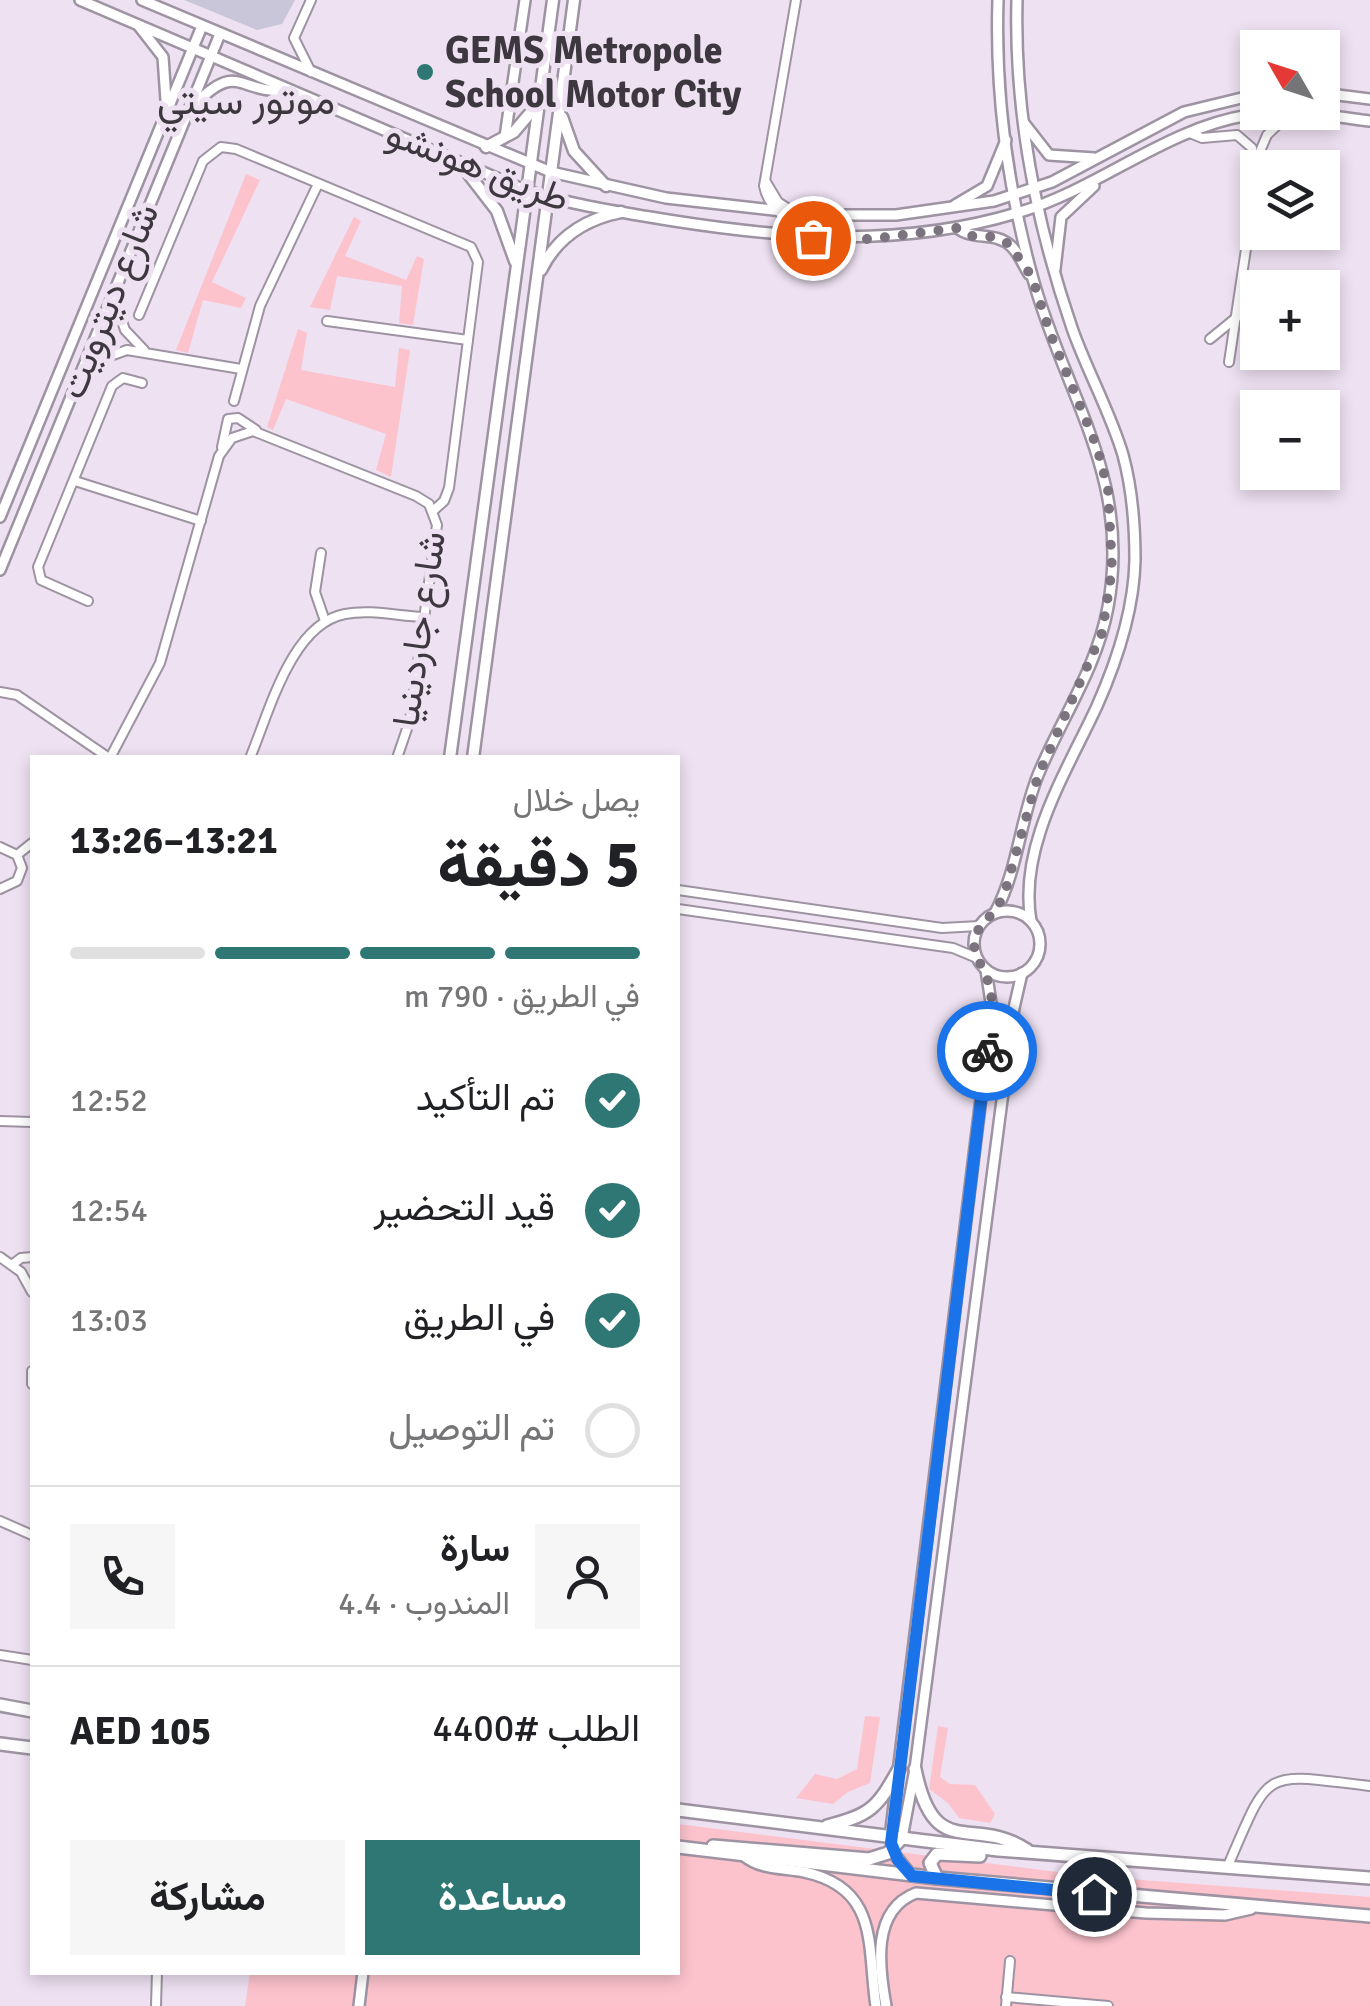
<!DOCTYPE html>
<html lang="ar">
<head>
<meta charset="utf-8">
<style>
  body { margin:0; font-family:Signika,Vazirmatn,sans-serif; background:#f6f6f6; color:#202124; direction:rtl; height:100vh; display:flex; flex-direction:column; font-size:38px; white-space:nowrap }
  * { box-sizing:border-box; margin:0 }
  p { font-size:32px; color:#757577 }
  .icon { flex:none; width:55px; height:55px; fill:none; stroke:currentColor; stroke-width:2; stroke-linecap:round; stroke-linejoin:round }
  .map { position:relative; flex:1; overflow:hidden; direction:ltr }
  .side { position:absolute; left:30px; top:755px; width:650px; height:1220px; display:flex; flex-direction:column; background:#fff; border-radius:0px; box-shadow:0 5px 15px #0003; direction:rtl }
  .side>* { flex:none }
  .needle { width:65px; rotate:309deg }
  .buttons { position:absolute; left:1240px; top:30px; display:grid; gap:20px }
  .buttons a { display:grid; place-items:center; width:100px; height:100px; border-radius:0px; background:#fff; box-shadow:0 5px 15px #0003; font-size:50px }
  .pin { position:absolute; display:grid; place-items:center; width:85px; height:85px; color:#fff; margin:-42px; border:5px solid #fff; border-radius:50%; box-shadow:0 2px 10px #0007 }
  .courier { position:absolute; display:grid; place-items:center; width:100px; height:100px; margin:-50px; border:8px solid #1a73e8; border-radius:50%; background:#fff; color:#222; box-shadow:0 2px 12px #0007 }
  .summary em { font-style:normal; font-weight:700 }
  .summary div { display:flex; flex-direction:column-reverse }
  .summary { display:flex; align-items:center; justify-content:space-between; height:170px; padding:0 40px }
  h1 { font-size:65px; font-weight:700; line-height:75px }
  .bar { display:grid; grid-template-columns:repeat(4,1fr); gap:15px 10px; align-content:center; height:120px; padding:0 40px }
  .bar i { height:12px; border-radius:8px; background:#e0e0e0 }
  .bar .selected { background:#2e7774 }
  .bar p { grid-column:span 4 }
  .line { display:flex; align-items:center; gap:25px; padding:0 40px; border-top:2px solid #e0e0e0 }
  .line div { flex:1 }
  .round { display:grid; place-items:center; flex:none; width:105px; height:105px; border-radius:0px; background:#f6f6f6 }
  ol { padding:0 40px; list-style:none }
  li { display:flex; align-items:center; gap:30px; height:110px }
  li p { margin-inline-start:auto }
  li .icon { padding:10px; border-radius:50%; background:#2e7774; color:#fff; stroke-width:4 }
  li:last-child { color:#757577 }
  li i { width:55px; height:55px; border:5px solid #e0e0e0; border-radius:50% }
  .button { display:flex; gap:20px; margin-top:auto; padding:20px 40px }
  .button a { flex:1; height:115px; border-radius:0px; background:#2e7774; color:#fff; font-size:40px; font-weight:700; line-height:115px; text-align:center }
  .button a+a { background:#f6f6f6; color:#202124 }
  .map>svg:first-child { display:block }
</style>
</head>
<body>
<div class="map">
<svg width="1370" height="2006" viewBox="0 0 1370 2006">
  <rect width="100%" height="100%" fill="#eee1f2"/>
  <g fill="#fdc3cd">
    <polygon points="246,174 260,180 212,282 246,298 241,308 203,300 188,353 176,350"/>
    <polygon points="354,217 361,221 345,256 406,280 417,256 424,259 413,325 399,323 402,286 337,276 330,310 310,307"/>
    <polygon points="298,329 307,333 301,370 395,387 399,348 410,350 391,477 376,470 386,434 286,399 273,430 267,427"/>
    <polygon points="865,1716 880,1717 870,1783 848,1792 833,1804 796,1798 815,1774 837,1779 857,1769"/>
    <polygon points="938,1726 948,1728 940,1777 950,1784 975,1785 995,1814 990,1823 959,1818 948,1803 929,1789"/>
    <polygon points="678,1824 1089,1876 1370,1897 1370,2006 245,2006 250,1973 678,1972"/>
  </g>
  <polygon fill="#c8c6d8" points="184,0 295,0 282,24 257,30"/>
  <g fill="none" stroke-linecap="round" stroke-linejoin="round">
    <g stroke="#9e93a2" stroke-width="12">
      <g id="minor">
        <path d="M796 0 764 186C769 213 797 226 820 235"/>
        <polyline points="311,72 294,38 311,0"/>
        <polyline points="1190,133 1202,138 1237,135 1252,148 1256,164"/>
        <polyline points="766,182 778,202 792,211"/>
        <polyline points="113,295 125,330 144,350"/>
        <polyline points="139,315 203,161 221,147 236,149 471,247 478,262 449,488 444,501 434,510"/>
        <polyline points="327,321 468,340"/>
        <polyline points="1210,339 1237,317"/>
        <polyline points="1229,362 1261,149 1267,135 1290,113"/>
        <polyline points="85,365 127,350 241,369"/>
        <polyline points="234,401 260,306 318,184"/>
        <polyline points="222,447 228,419 238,418 256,430"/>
        <polyline points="75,481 201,521"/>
        <polyline points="321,553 315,592 325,621"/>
        <polyline points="88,601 41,580 38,567 112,386 123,378 142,383"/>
        <polyline points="0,692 17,695 109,758"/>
        <polyline points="110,758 160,663 219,456 232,438 253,431 416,496 429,504 437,525 410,720 397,758"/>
        <path d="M250 758C269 713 291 624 345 614 370 609 398 616 423 617"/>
        <polyline points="0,847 17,855 22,868 17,881 0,889"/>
        <polyline points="17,855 32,843"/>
        <polyline points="678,890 942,928 979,926"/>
        <polyline points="678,909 953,948 977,958"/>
        <polyline points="0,1121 32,1122"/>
        <polyline points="0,1257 21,1272 32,1292"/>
        <polyline points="13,1264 21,1258 32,1257"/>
        <polyline points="32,1371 32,1384"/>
        <polyline points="0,1521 32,1535"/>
        <polyline points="0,1655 32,1660"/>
        <path d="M1227 1868C1271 1766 1261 1773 1370 1786"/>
        <polyline points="1006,1997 1108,2006"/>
        <polyline points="156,2006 157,1972"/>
        <polyline points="1006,2006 1010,1961"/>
      </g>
    </g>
    <g stroke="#9e93a2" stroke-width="14">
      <g id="tertiary">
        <path d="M80 0 527 191C573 205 620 212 668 220 787 239 902 248 1020 212 1100 188 1166 128 1249 115 1290 109 1330 116 1370 121"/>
        <polyline points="142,0 551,172 666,198 817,215 896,215 994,201 1052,182 1184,112 1258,94"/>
        <path d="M1017 0C1014 112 1036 223 1072 328 1087 371 1110 411 1123 455 1132 488 1135 526 1135 560 1134 611 1117 661 1097 706 1067 771 1018 847 1031 921"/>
        <polyline points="138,25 163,57 166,100"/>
        <polyline points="1322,93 1370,99"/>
        <path d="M189 110C239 58 235 93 287 91"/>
        <polyline points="1024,123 1049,155 1094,158"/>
        <polyline points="505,137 525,0"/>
        <polyline points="955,205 987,186 1006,140"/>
        <path d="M957 228C974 241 995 231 1011 246 1019 253 1023 265 1029 274"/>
        <polyline points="1055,269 1061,217 1094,186"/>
        <polyline points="0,517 202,26"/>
        <polyline points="0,570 220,34"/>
        <circle cx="1007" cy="944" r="33"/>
        <path d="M995 913C1018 870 1020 820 1038 775 1061 719 1097 668 1108 607 1132 478 1065 395 1033 279 1008 189 995 93 998 0"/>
        <polyline points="902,1838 915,1769 1014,1008 1022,973"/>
        <path d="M744 1856C761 1870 784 1868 804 1872 880 1888 867 1947 876 2006"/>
        <polyline points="912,1876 895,1855 890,1837 992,1009 986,970"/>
        <polyline points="359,2006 363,1972"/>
        <path d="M886 2006C879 1968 871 1910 916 1893L1146 1913 1225 1915 1251 1909"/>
      </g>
    </g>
    <g stroke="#9e93a2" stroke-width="15">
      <g id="secondary">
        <polyline points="562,117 574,151 606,186"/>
        <polyline points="486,147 514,132 536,106"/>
        <polyline points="460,163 497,211 515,261"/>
        <path d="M541 270C557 237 586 219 621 212"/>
        <polyline points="450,758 553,0"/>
        <polyline points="473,758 574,0"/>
      </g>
    </g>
    <g stroke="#9e93a2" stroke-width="16">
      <g id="primary">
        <polyline points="0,1705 32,1711"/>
        <polyline points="0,1744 32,1748"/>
        <path d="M915 1769C934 1864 973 1814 1027 1850"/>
        <polyline points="678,1810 998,1850 1370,1878"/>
        <path d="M827 1826C871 1815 877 1808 899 1769"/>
        <polyline points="713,1846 869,1859 888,1853 902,1838"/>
        <polyline points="678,1847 937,1878 1370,1916"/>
        <polyline points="937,1878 930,1863 937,1854 980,1856"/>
      </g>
    </g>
    <use href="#minor" stroke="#fff" stroke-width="8"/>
    <use href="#tertiary" stroke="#fff" stroke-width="9"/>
    <use href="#secondary" stroke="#fff" stroke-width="10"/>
    <use href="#primary" stroke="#fff" stroke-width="11"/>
  </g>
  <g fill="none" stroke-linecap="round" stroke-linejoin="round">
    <polyline stroke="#7b737e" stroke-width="10" stroke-dasharray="0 18" points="813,238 872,239 957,228 972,236 995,237 1009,244 1032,277 1050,333 1097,447 1108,489 1112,569 1102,633 1038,776 1005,892 995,913 984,920 976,934 974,950 992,990 987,1051"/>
    <polyline stroke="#1a73e8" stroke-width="12" points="987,1051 891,1843 898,1860 912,1876 1094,1894"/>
  </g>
  <circle fill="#2e7774" stroke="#eee1f2" stroke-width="4" cx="425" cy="72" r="10"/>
  <g text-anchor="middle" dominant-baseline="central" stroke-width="10" stroke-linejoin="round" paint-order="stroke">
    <g font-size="38" font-weight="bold" fill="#3d383f" stroke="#eee1f2" text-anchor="start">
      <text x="445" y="50">GEMS Metropole<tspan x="445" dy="44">School Motor City</tspan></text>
    </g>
    <g font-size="38" fill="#3d383f" stroke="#eee1f2">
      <text transform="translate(478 166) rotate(21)">طريق هونشو</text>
      <text transform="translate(109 301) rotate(-68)">شارع ديترويت</text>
      <text transform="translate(419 629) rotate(-82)">شارع جاردينيا</text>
    </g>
    <g font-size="40" fill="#3d383f" stroke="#eee1f2">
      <text x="246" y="101">موتور سيتي</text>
    </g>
  </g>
</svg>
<div class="buttons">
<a><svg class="needle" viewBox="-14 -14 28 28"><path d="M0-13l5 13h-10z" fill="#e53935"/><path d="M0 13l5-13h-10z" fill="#757577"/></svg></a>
<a><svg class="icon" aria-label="layers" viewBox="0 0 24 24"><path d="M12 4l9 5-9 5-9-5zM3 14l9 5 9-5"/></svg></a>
<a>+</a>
<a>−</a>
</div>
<div class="pin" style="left:813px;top:238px;background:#ea580c"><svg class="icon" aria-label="bag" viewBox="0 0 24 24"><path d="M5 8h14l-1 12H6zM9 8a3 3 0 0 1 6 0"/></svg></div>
<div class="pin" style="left:1094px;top:1894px;background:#1f2937"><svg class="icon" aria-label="home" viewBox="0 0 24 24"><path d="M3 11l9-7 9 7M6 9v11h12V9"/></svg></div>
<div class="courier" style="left:987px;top:1051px"><svg class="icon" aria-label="bike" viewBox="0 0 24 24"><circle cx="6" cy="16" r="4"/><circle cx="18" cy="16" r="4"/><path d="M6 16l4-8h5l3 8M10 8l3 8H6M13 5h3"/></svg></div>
<section class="side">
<div class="summary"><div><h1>5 دقيقة</h1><p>يصل خلال</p></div><em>13:21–13:26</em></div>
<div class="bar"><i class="selected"></i><i class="selected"></i><i class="selected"></i><i></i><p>في الطريق · 790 m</p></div>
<ol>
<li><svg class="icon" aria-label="check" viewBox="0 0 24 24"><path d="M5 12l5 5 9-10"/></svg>تم التأكيد<p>12:52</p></li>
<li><svg class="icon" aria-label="check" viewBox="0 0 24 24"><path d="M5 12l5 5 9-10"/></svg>قيد التحضير<p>12:54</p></li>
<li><svg class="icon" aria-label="check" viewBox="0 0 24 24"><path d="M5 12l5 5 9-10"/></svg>في الطريق<p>13:03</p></li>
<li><i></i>تم التوصيل</li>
</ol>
<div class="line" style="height:180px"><a class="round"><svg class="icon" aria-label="person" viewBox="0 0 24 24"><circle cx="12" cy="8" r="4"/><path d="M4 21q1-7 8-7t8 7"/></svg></a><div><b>سارة</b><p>المندوب · 4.4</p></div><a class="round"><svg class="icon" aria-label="phone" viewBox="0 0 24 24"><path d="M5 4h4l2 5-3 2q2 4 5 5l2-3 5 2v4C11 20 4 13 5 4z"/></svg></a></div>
<div class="line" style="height:130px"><div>الطلب #4400</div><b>AED 105</b></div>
<div class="button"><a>مساعدة</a><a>مشاركة</a></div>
</section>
</div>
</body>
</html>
